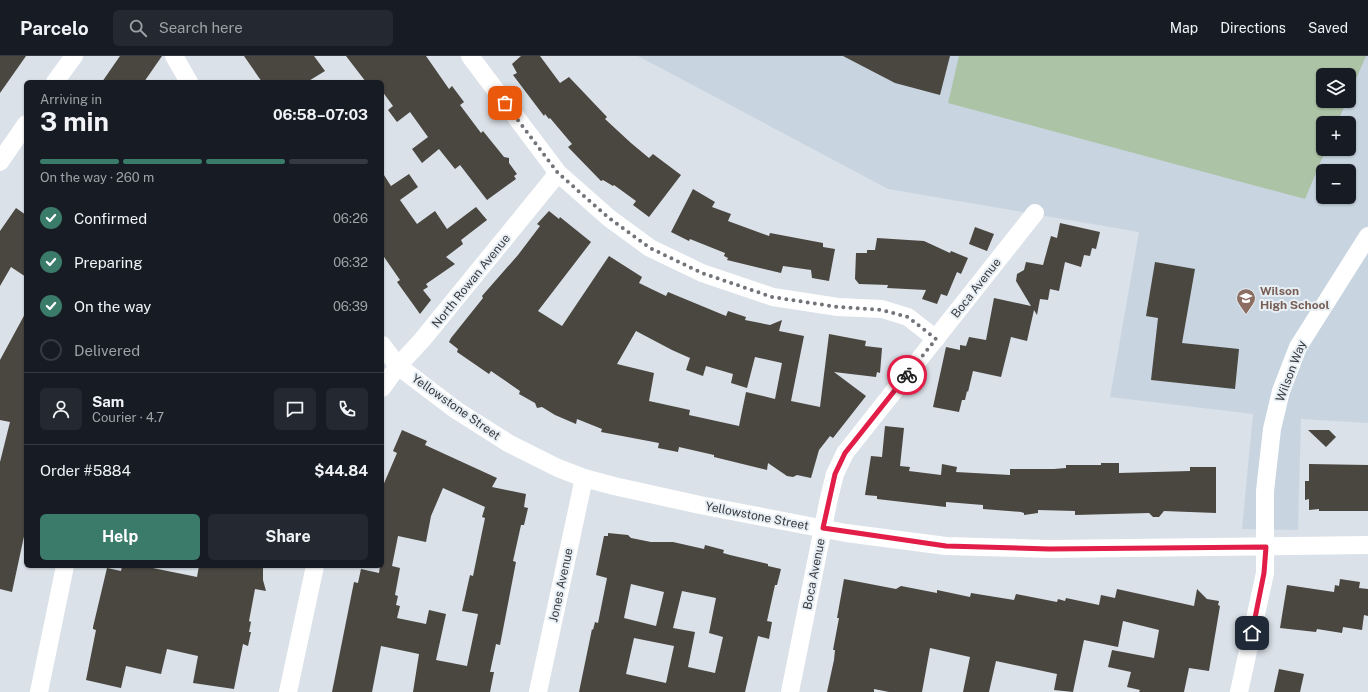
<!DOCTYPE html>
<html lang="en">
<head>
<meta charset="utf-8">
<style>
  body { margin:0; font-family:"Public Sans",sans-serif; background:#242831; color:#f1f3f6; height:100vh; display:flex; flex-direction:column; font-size:15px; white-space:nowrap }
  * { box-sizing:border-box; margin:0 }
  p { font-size:13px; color:#9ea1a6 }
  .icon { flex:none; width:22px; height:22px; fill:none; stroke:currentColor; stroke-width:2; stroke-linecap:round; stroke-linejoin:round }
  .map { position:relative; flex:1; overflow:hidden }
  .drawer { position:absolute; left:24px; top:24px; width:360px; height:488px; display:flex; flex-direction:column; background:#171b24; border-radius:6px; box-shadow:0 1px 3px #0004 }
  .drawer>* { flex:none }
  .fabs { position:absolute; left:1316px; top:12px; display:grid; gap:8px }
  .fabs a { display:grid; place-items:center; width:40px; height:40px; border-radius:6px; background:#171b24; box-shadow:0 1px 3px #0004; font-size:20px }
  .pin { position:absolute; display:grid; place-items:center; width:34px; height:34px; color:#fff; margin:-17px; border-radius:8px; box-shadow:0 2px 6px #0006 }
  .courier { position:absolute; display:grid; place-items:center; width:40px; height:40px; margin:-20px; border:3px solid #e11d48; border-radius:50%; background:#fff; color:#222; box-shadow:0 1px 5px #0007 }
  .summary em { font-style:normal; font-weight:700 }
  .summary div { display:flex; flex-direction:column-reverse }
  .summary { display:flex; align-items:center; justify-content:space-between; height:68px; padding:0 16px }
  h1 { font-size:26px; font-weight:700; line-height:30px }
  .bar { display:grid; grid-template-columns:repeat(4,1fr); gap:6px 4px; align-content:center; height:48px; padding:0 16px }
  .bar i { height:5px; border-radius:3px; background:#363941 }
  .bar .selected { background:#3b7b69 }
  .bar p { grid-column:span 4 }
  .line { display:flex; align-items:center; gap:10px; padding:0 16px; border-top:1px solid #363941 }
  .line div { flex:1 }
  .round { display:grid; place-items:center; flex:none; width:42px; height:42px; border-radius:6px; background:#242831 }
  ol { padding:0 16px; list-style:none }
  li { display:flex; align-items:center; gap:12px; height:44px }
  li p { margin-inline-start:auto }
  li .icon { padding:4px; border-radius:50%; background:#3b7b69; color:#fff; stroke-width:4 }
  li:last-child { color:#9ea1a6 }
  li i { width:22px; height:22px; border:2px solid #363941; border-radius:50% }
  .primary-button { display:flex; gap:8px; margin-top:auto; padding:8px 16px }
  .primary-button a { flex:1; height:46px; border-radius:6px; background:#3b7b69; color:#fff; font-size:16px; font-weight:700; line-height:46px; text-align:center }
  .primary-button a+a { background:#242831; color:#f1f3f6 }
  header { display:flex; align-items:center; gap:24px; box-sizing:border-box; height:56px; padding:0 20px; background:#171b24; border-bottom:1px solid #363941 }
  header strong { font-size:19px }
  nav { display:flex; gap:22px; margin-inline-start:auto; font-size:14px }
  .search { width:280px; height:36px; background:#242831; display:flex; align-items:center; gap:10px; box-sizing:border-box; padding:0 14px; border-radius:6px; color:#9ea1a6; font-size:15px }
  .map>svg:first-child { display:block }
</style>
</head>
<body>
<header>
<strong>Parcelo</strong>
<div class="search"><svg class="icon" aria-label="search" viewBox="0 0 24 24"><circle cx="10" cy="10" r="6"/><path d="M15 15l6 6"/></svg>Search here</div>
<nav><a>Map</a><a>Directions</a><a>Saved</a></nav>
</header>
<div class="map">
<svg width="1368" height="636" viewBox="0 0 1368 636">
  <rect width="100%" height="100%" fill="#dae1e8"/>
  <path fill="#c8d5e1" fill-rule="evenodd" d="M638 0H1368V367L1301 363 1298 474 1242 473 1253 358 1110 341 1139 176 888 133ZM1323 19H1349V45H1323ZM1323 67H1349V93H1323ZM1323 115H1349V141H1323Z"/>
  <polygon fill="#acc3a6" points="959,0 1366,0 1349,39 1349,19 1323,19 1323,45 1347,45 1337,67 1323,67 1323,93 1326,93 1305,143 948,47"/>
  <g fill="#4a4640" fill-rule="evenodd">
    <polygon points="0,0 26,0 0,37"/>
    <polygon points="120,0 162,0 144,26 102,26"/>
    <polygon points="244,0 314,0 325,15 307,26 262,26"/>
    <polygon points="346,0 426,0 449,33 452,30 464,46 460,49 481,77 483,75 504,101 509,102 509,107 517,118 514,120 516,123 487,144 460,109 455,113 439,93 422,107 412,93 428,81 410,56 397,66 388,54 393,50 382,35 382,26 366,26"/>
    <polygon points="521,0 540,0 560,27 569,21 607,61 605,63 631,87 649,102 653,98 681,119 649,161 633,149 636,145 614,129 613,130 603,124 601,125 568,91 572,88 550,62 549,63 545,58 544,60 513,19 517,17 512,8"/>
    <polygon points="843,0 950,0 940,39 895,27"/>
    <polygon points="382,116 391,130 409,118 418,131 400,144 417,168 435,155 447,173 476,151 487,164 461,184 463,188 446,201 455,208 426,228 428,231 423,234 431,244 420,258 397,226 400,224 382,198"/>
    <polygon points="693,133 715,146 712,151 731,158 728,165 769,180 770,177 823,187 823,191 835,193 829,225 812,222 811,214 783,210 781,217 727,204 728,202 724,200 725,197 690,183 689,185 671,176"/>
    <polygon points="16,152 26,159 26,221 11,211 0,230 0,175"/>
    <path d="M549 155 559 163 560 161 591 186 538 255 562 270 609 200 642 221 639 227 666 240 668 236 726 260 728 255 746 261 745 264 770 269 782 264 779 275 804 280 791 345 820 351 829 278 866 285 865 290 882 292 880 317 877 316 876 321 834 316 866 340 833 382 830 380 819 394 811 422 797 419 793 421 787 420 768 407 767 414 714 401V399L679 391 678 396 658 392 659 387 601 376 602 373 577 363 576 368 555 359 542 351 537 352 535 347 519 338 520 335 491 315 489 318 457 296 458 293 449 286 451 282 483 242 482 240 518 199 540 170 537 168ZM636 275 672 294 690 302 686 314 703 320 706 310 733 318 731 327 747 332 755 301 782 307 775 343 746 336 739 370 689 359 690 354 649 345 654 317 617 308Z"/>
    <polygon points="1060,167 1100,176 1096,193 1092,192 1090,200 1084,199 1081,211 1065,206 1059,235 1050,233 1048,244 1040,243 1037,259 1034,254 1027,285 1011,281 1001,321 973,315 968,336 967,335 965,344 962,344 959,356 933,351 946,291 960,294 960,289 966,290 969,281 986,284 994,242 1031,250 1016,225 1017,218 1024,214 1026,206 1043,209 1051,180 1057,182"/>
    <polygon points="975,171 994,178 987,195 969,188"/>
    <polygon points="877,182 924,185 950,197 951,195 968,202 961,218 957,216 947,240 941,238 937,248 922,243 926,234 887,232 888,229 859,228 855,223 856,197 867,197 867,194 875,194"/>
    <polygon points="1155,206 1195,213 1182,287 1239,293 1235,333 1151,324 1158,262 1146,260"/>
    <polygon points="26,256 26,471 12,536 0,533 0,406 10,366 0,364 0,304"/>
    <polygon points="885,370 904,372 900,410 910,411 909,415 941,419 942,408 957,411 956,416 1010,419 1010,413 1054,413 1066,412 1066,409 1101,409 1101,407 1119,407 1119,417 1190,415 1190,411 1216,411 1216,457 1164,455 1159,461 1153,461 1149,457 1075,459 1075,455 1038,454 1038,457 1024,459 1024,457 1021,456 983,453 983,449 946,446 946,451 877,443 877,440 865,439 871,400 882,401"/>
    <path d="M402 374 427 385 425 389 497 422 492 431 526 438 524 451 528 452 524 469H521L513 505 516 506 500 589 496 588 490 616H494L490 636H413L419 598 381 590 372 636H332L354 526 358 527 361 513 379 517 380 510H382V432L397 397 393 395ZM443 432 485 451 482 461 485 462 473 520 470 519 462 555 478 558 467 610 436 604 446 558 429 554 426 568 397 562 400 550 396 549 398 540 395 539 400 512 392 510 398 480 426 486 431 460Z"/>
    <polygon points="1308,374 1329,374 1336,381 1326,391"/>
    <polygon points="1309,408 1368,409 1368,455 1319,455 1319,453 1309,454 1309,443 1305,444 1305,425 1309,425"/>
    <path d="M608 477 628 479 631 482 651 486H673L704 493 705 489 724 494 723 497 730 499 768 508V510L781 513 777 529H775L767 565 772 566 769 583 758 580 745 636H579L592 573 593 574 595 566 598 567 607 522 596 519 604 480H608ZM631 528 664 536 656 570 624 562ZM682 535 716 542 709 577 723 581 715 617 688 611 695 576 673 572ZM634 582 674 590 666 627 626 618Z"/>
    <polygon points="122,510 143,510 197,521 199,510 263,510 263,524 266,535 255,533 249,565 251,566 249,576 251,576 248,590 243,588 234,633 193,627 198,600 167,593 161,618 126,610 121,632 86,624 96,574 93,573 93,571 107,512 121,515"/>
    <polygon points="844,523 896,533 901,530 937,537 937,534 970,541 971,537 1014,544 1016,538 1057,546 1058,543 1065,545 1066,542 1099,549 1101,539 1115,542 1117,533 1194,550 1197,533 1207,543 1219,545 1218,549 1220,550 1209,615 1189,612 1184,636 1139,636 1140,634 1127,631 1131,616 1108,611 1112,594 1154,602 1159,574 1123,565 1118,591 1084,584 1073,636 1054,634 1057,618 996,605 989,636 963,636 970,601 930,592 922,636 889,636 874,633 874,636 827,636 834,604 835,594 833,594 839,562 837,562"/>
    <polygon points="1340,523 1360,526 1359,532 1368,533 1368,560 1364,559 1362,574 1343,571 1342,577 1317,573 1316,576 1280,572 1287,529 1334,536 1335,529 1339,530"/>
    <polygon points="1279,613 1304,618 1300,636 1274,636"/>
  </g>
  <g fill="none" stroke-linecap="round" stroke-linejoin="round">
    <g stroke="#fff" stroke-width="18">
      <polyline points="174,0 189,26"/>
      <polyline points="470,0 558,117 609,162 650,192 702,217 773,241 838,251 882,253 908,261 936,283"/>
      <polyline points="55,26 74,0"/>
      <polyline points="0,106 26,68"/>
      <polyline points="382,289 398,310 456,354 508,387 558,412 584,422 614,430 700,449 846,477 946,490 1049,493 1368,489"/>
      <polyline points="382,332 398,310 422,284 558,117"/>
      <polyline points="39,636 65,510"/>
      <polyline points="288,636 315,510"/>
      <polyline points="538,636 584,422"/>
      <polyline points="790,636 829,442 835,418 845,397 1035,157"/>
      <polyline points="1239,636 1265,517 1265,435 1272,373 1281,335 1298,291 1368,180"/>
    </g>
  </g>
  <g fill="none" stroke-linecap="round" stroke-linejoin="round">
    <polyline stroke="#717479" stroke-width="4" stroke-dasharray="0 7.2" points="505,47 558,117 609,162 650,192 702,217 772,241 838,251 882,254 908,261 936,283 907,319"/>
    <polyline stroke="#e11d48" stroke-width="5" points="907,319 845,397 835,418 823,472 946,490 1049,493 1266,491 1264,517 1252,577"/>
  </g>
  <defs>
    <g id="school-pin" transform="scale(1)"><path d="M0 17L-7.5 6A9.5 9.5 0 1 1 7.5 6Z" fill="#8d6e63" stroke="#e7eff5"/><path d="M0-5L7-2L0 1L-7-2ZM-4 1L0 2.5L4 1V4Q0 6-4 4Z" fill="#fff"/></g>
  </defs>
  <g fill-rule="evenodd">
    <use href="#school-pin" x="1246" y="242"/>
  </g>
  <g text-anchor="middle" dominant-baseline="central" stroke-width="4" stroke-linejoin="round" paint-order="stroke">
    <g font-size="12" fill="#383a3d" stroke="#e7eff5">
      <text transform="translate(471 225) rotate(-51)">North Rowan Avenue</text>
      <text transform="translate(976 232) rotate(-52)">Boca Avenue</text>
      <text transform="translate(1291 315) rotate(-69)">Wilson Way</text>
      <text transform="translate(456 351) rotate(35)">Yellowstone Street</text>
      <text transform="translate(757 460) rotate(11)">Yellowstone Street</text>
      <text transform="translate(814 518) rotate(-79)">Boca Avenue</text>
      <text transform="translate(561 529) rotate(-78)">Jones Avenue</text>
    </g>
    <g font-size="12" font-weight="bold" fill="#785e54" stroke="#e7eff5" text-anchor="start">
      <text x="1260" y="235">Wilson<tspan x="1260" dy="14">High School</tspan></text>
    </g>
  </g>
</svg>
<div class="fabs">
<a><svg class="icon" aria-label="layers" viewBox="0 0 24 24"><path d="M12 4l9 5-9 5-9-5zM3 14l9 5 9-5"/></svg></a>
<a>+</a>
<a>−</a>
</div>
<div class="pin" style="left:505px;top:47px;background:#ea580c"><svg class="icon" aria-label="bag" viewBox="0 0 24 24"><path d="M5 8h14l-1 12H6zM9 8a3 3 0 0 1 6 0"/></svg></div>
<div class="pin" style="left:1252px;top:577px;background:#1f2937"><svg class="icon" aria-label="home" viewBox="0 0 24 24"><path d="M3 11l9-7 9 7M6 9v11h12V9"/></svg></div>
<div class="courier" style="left:907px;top:319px"><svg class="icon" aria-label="bike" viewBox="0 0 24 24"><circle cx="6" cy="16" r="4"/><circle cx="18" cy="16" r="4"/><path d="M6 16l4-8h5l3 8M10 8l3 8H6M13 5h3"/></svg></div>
<section class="drawer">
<div class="summary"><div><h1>3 min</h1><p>Arriving in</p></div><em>06:58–07:03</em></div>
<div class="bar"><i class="selected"></i><i class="selected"></i><i class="selected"></i><i></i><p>On the way · 260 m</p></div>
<ol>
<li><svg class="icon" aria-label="check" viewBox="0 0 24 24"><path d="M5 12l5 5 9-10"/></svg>Confirmed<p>06:26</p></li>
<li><svg class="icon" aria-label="check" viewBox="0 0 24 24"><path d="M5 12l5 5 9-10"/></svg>Preparing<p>06:32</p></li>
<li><svg class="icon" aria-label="check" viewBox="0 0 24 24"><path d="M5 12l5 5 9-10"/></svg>On the way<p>06:39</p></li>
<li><i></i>Delivered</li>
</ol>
<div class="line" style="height:72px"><a class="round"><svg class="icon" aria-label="person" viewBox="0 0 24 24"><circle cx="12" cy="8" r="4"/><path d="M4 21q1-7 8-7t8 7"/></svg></a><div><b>Sam</b><p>Courier · 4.7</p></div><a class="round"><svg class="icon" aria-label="chat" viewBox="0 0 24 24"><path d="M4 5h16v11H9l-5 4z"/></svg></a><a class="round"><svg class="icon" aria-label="phone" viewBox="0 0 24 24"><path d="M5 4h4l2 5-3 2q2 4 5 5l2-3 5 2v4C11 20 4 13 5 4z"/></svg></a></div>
<div class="line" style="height:52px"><div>Order #5884</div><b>$44.84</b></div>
<div class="primary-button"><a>Help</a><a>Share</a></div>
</section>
</div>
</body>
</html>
